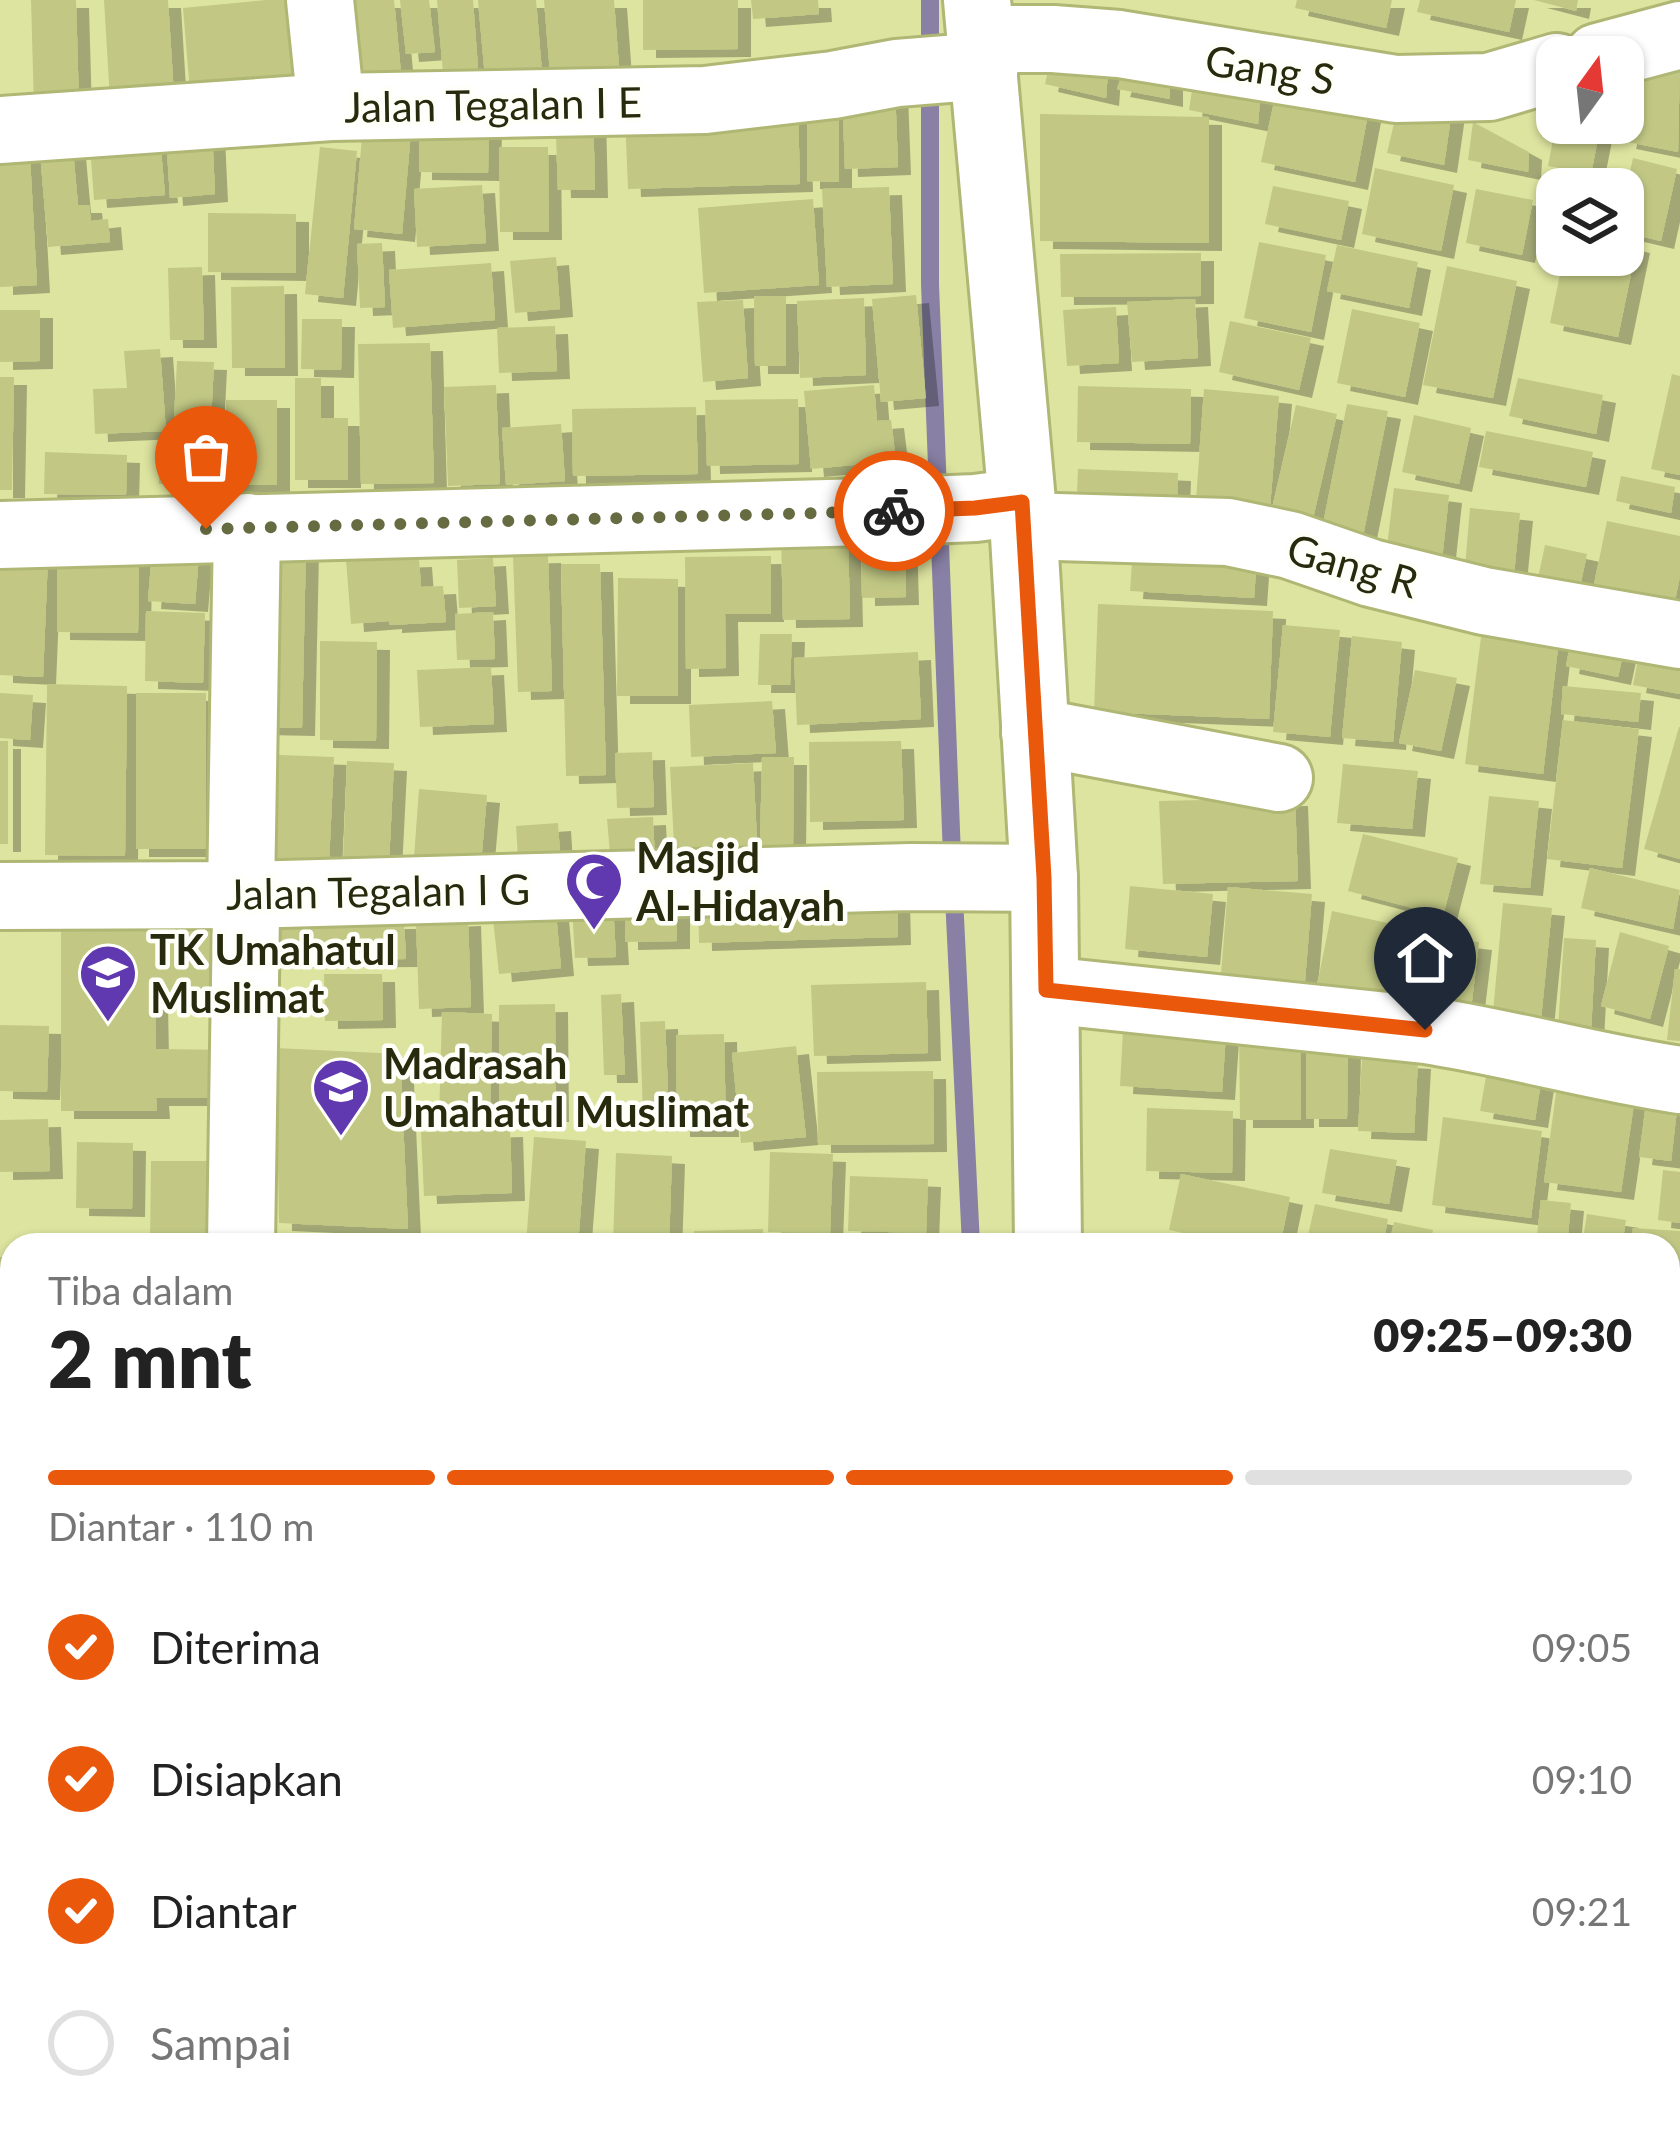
<!DOCTYPE html>
<html lang="id">
<head>
<meta charset="utf-8">
<style>
  body { margin:0; font-family:Lato,sans-serif; background:#f2f2f2; color:#222; height:100vh; display:flex; flex-direction:column; font-size:45px; white-space:nowrap }
  * { box-sizing:border-box; margin:0 }
  p { font-size:39px; color:#767676 }
  .icon { flex:none; width:66px; height:66px; fill:none; stroke:currentColor; stroke-width:2; stroke-linecap:round; stroke-linejoin:round }
  .map { position:relative; flex:1; overflow:hidden }
  .sheet { position:absolute; left:0px; top:1233px; width:1680px; height:903px; display:flex; flex-direction:column; background:#fff; border-radius:36px 36px 0 0; box-shadow:0 3px 9px #0004 }
  .sheet>* { flex:none }
  .needle { width:78px; rotate:15deg }
  .fabs { position:absolute; left:1536px; top:36px; display:grid; gap:24px }
  .fabs a { display:grid; place-items:center; width:108px; height:108px; border-radius:24px; background:#fff; box-shadow:0 3px 9px #0004; font-size:60px }
  .pin { position:absolute; display:grid; place-items:center; width:102px; height:102px; color:#fff; margin:-123px -51px; border-radius:50% 50% 50% 0; rotate:-45deg; box-shadow:0 0 12px #0007 }
  .pin .icon { rotate:45deg }
  .courier { position:absolute; display:grid; place-items:center; width:120px; height:120px; margin:-60px; border:9px solid #ea580c; border-radius:50%; background:#fff; color:#222; box-shadow:0 3px 15px #0007 }
  .summary em { font-style:normal; font-weight:800 }
  .summary div { display:flex; flex-direction:column-reverse }
  .summary { display:flex; align-items:center; justify-content:space-between; height:204px; padding:0 48px }
  h1 { font-size:78px; font-weight:800; line-height:90px }
  .bar { display:grid; grid-template-columns:repeat(4,1fr); gap:18px 12px; align-content:center; height:144px; padding:0 48px }
  .bar i { height:15px; border-radius:9px; background:#e0e0e0 }
  .bar .on { background:#ea580c }
  .bar p { grid-column:span 4 }
  ol { padding:0 48px; list-style:none }
  li { display:flex; align-items:center; gap:36px; height:132px }
  li p { margin-inline-start:auto }
  li .icon { padding:12px; border-radius:50%; background:#ea580c; color:#fff; stroke-width:4 }
  li:last-child { color:#767676 }
  li i { width:66px; height:66px; border:6px solid #e0e0e0; border-radius:50% }
  .map>svg:first-child { display:block }
</style>
</head>
<body>
<div class="map">
<svg width="1680" height="2135" viewBox="0 0 1680 2135">
  <defs>
    <filter id="shadow"><feDropShadow dx="13" dy="8" stdDeviation="0" flood-color="#0004"/></filter>
  </defs>
  <rect width="100%" height="100%" fill="#dde49f"/>
  <g fill="none" stroke-linecap="round" stroke-linejoin="round">
    <g stroke="#8981a5" stroke-width="18">
      <polyline points="930,0 930,284 952,856 971,1245"/>
      <polyline points="734,2135 739,2124"/>
    </g>
  </g>
  <g fill="#c2c884" filter="url(#shadow)">
    <polygon points="31,0 76,0 79,106 34,107"/>
    <polygon points="104,0 168,0 174,96 110,100"/>
    <polygon points="266,0 311,0 319,92 191,103 183,8"/>
    <polygon points="329,0 394,0 403,94 338,99"/>
    <polygon points="400,0 429,0 435,52 406,54"/>
    <polygon points="437,0 473,0 479,83 444,86"/>
    <polygon points="478,0 536,0 542,73 485,77"/>
    <polygon points="544,0 614,0 619,68 550,73"/>
    <polygon points="643,0 738,0 738,49 643,50"/>
    <polygon points="751,0 818,0 819,14 753,19"/>
    <polygon points="1297,0 1392,0 1386,28 1295,8"/>
    <polygon points="1420,0 1516,0 1509,32 1417,12"/>
    <polygon points="1534,0 1578,0 1576,11"/>
    <polygon points="1054,45 1109,57 1106,98 1045,84"/>
    <polygon points="1644,54 1680,58 1678,152 1623,141"/>
    <polygon points="1126,64 1170,72 1170,99 1117,89"/>
    <polygon points="1195,70 1261,88 1258,124 1189,110"/>
    <polygon points="1278,84 1370,104 1355,182 1261,162"/>
    <polygon points="895,87 898,167 845,169 842,89"/>
    <polygon points="807,100 839,100 839,182 807,181"/>
    <polygon points="1399,102 1452,110 1444,165 1387,153"/>
    <polygon points="593,110 595,190 558,190 555,111"/>
    <polygon points="798,111 800,184 628,189 625,115"/>
    <polygon points="1040,114 1209,117 1209,243 1040,241"/>
    <polygon points="364,115 412,120 402,234 354,229"/>
    <polygon points="419,119 489,120 488,173 419,172"/>
    <polygon points="1473,122 1529,152 1528,172 1468,160"/>
    <polygon points="1556,123 1601,123 1591,174 1548,166"/>
    <polygon points="159,128 165,195 94,200 89,133"/>
    <polygon points="212,130 215,194 170,198 166,134"/>
    <polygon points="29,139 37,285 0,287 0,141"/>
    <polygon points="320,147 357,151 343,298 305,294"/>
    <polygon points="499,147 548,147 549,232 500,232"/>
    <polygon points="73,150 78,205 89,205 91,221 108,219 110,242 48,247 40,152"/>
    <polygon points="1633,158 1677,169 1661,241 1623,232 1623,204"/>
    <polygon points="1375,168 1454,185 1441,251 1362,234"/>
    <polygon points="1548,171 1615,187 1615,189 1557,189 1557,217 1538,212"/>
    <polygon points="482,185 486,243 417,247 414,189"/>
    <polygon points="1273,186 1349,201 1341,240 1265,224"/>
    <polygon points="889,187 893,284 827,287 822,189"/>
    <polygon points="1476,189 1533,200 1522,255 1466,243"/>
    <polygon points="813,199 819,285 704,293 698,208"/>
    <polygon points="208,213 296,214 296,273 208,272"/>
    <polygon points="1259,242 1326,255 1311,332 1244,318"/>
    <polygon points="1623,242 1637,245 1618,337 1550,323 1564,255 1623,255"/>
    <polygon points="382,243 385,307 360,308 357,244"/>
    <polygon points="1337,245 1418,262 1409,308 1327,291"/>
    <polygon points="1201,253 1201,296 1061,297 1060,254"/>
    <polygon points="556,257 560,309 515,313 510,261"/>
    <polygon points="491,263 495,320 393,328 389,270"/>
    <polygon points="1447,266 1517,281 1493,398 1423,385"/>
    <polygon points="202,267 204,340 170,340 168,268"/>
    <polygon points="284,286 285,368 232,368 231,287"/>
    <polygon points="916,295 926,398 881,402 872,299"/>
    <polygon points="754,296 786,296 786,366 755,366"/>
    <polygon points="864,298 866,375 800,378 797,301"/>
    <polygon points="1195,299 1198,358 1132,362 1127,302"/>
    <polygon points="743,300 748,378 703,382 697,302"/>
    <polygon points="1116,307 1119,363 1067,366 1063,310"/>
    <polygon points="1352,309 1420,323 1405,397 1337,383"/>
    <polygon points="0,310 40,310 40,361 0,362"/>
    <polygon points="302,319 342,319 341,370 301,369"/>
    <polygon points="1230,321 1311,338 1299,390 1219,372"/>
    <polygon points="555,326 557,371 499,373 497,328"/>
    <polygon points="430,343 434,483 361,484 358,344"/>
    <polygon points="160,349 166,431 95,434 93,389 127,388 124,351"/>
    <polygon points="177,361 214,362 211,422 174,420"/>
    <polygon points="1672,374 1680,376 1680,475 1651,469"/>
    <polygon points="0,377 14,377 12,490 0,490"/>
    <polygon points="295,378 321,378 321,418 348,418 348,480 295,480"/>
    <polygon points="1518,378 1603,395 1596,434 1509,416"/>
    <polygon points="496,385 500,484 448,486 444,387"/>
    <polygon points="874,385 877,421 891,420 896,461 811,469 804,391"/>
    <polygon points="1078,386 1191,389 1190,444 1077,442"/>
    <polygon points="1204,389 1279,396 1269,520 1195,514"/>
    <polygon points="798,399 799,464 707,466 705,400"/>
    <polygon points="226,400 277,400 277,485 225,485"/>
    <polygon points="1347,404 1388,411 1358,561 1317,554"/>
    <polygon points="1296,405 1337,414 1311,527 1270,517"/>
    <polygon points="696,407 698,474 573,476 572,409"/>
    <polygon points="1414,415 1471,428 1459,484 1402,472"/>
    <polygon points="561,424 565,481 506,485 502,428"/>
    <polygon points="1486,431 1593,452 1586,487 1479,467"/>
    <polygon points="159,437 206,437 207,484 159,484"/>
    <polygon points="45,452 127,455 126,495 44,494"/>
    <polygon points="1078,469 1178,473 1176,522 1076,518"/>
    <polygon points="1621,476 1675,487 1671,513 1616,501"/>
    <polygon points="1394,488 1449,495 1440,578 1384,572"/>
    <polygon points="1470,508 1520,513 1513,584 1464,579"/>
    <polygon points="1607,521 1680,536 1680,576 1671,620 1590,604"/>
    <polygon points="904,530 906,597 862,598 861,531"/>
    <polygon points="848,533 850,619 783,620 781,535"/>
    <polygon points="1134,533 1258,541 1254,598 1130,591"/>
    <polygon points="153,539 200,542 195,604 148,601"/>
    <polygon points="389,543 390,560 419,559 421,587 443,586 446,622 389,625 389,621 351,624 345,546"/>
    <polygon points="256,544 306,545 302,728 253,727"/>
    <polygon points="1545,545 1587,554 1575,610 1533,601"/>
    <polygon points="57,552 139,553 138,633 57,632"/>
    <polygon points="0,553 48,556 43,677 0,675"/>
    <polygon points="548,555 552,691 518,692 513,556"/>
    <polygon points="771,556 771,614 725,614 726,668 686,669 685,557"/>
    <polygon points="493,558 496,606 459,608 457,560"/>
    <polygon points="561,564 600,564 606,775 566,776"/>
    <polygon points="618,578 678,579 678,696 617,696"/>
    <polygon points="1098,604 1273,611 1269,719 1094,712"/>
    <polygon points="146,611 205,613 203,683 145,681"/>
    <polygon points="493,612 495,659 457,660 455,614"/>
    <polygon points="1283,625 1340,630 1330,737 1273,732"/>
    <polygon points="1482,629 1559,639 1543,774 1465,764"/>
    <polygon points="760,634 792,634 790,685 758,685"/>
    <polygon points="1572,634 1625,645 1618,677 1566,666"/>
    <polygon points="1352,636 1402,642 1393,742 1342,738"/>
    <polygon points="320,641 377,642 376,741 320,740"/>
    <polygon points="1641,644 1680,653 1680,694 1633,685"/>
    <polygon points="918,652 921,719 797,725 794,658"/>
    <polygon points="491,667 494,724 420,727 417,670"/>
    <polygon points="1415,670 1457,678 1441,751 1399,743"/>
    <polygon points="47,684 127,686 125,856 45,855"/>
    <polygon points="1563,686 1641,693 1638,722 1561,714"/>
    <polygon points="0,693 33,695 30,740 0,738"/>
    <rect x="136" y="693" width="70" height="156"/>
    <polygon points="772,701 776,753 691,757 689,705"/>
    <polygon points="1563,720 1639,729 1622,868 1547,859"/>
    <polygon points="1679,727 1680,727 1680,859 1644,849"/>
    <rect x="0" y="741" width="8" height="103"/>
    <polygon points="901,741 904,820 810,822 809,742"/>
    <polygon points="652,752 654,807 617,808 615,753"/>
    <polygon points="254,754 334,757 329,862 249,858"/>
    <polygon points="762,757 794,757 793,846 760,845"/>
    <polygon points="347,761 394,763 389,862 343,860"/>
    <polygon points="753,763 758,859 675,864 670,767"/>
    <polygon points="1343,764 1418,771 1412,829 1337,823"/>
    <polygon points="419,789 487,795 481,863 414,857"/>
    <polygon points="1489,796 1539,801 1530,888 1480,884"/>
    <polygon points="1295,798 1298,881 1163,884 1159,801"/>
    <polygon points="653,817 655,862 611,865 607,819"/>
    <polygon points="558,823 561,870 519,873 516,826"/>
    <polygon points="1363,834 1458,858 1443,916 1348,891"/>
    <polygon points="1590,868 1680,890 1673,929 1581,908"/>
    <polygon points="1130,886 1213,894 1207,957 1125,949"/>
    <polygon points="1228,887 1312,894 1304,993 1220,986"/>
    <polygon points="897,895 898,937 699,943 698,900"/>
    <polygon points="625,903 677,903 677,941 625,942"/>
    <polygon points="1503,903 1552,908 1539,1039 1491,1034"/>
    <polygon points="613,905 616,957 575,958 572,908"/>
    <polygon points="1332,911 1411,928 1392,1012 1315,995"/>
    <polygon points="556,913 561,968 499,974 493,919"/>
    <polygon points="230,916 230,998 155,998 156,1049 232,1050 232,1098 156,1098 157,1111 61,1111 61,919"/>
    <polygon points="468,918 471,1007 419,1009 416,920"/>
    <polygon points="404,921 406,959 275,960 274,922"/>
    <polygon points="1620,932 1669,946 1650,1019 1601,1006"/>
    <polygon points="1427,936 1479,942 1471,1009 1419,1004"/>
    <polygon points="1564,938 1596,940 1591,1031 1558,1028"/>
    <polygon points="1675,969 1680,969 1680,1041 1667,1040"/>
    <polygon points="324,974 382,974 383,1020 325,1021"/>
    <polygon points="926,982 928,1053 814,1056 811,985"/>
    <polygon points="621,994 625,1075 604,1075 601,995"/>
    <polygon points="555,1004 556,1114 499,1114 499,1005"/>
    <polygon points="442,1012 492,1014 490,1119 439,1118"/>
    <polygon points="1124,1012 1227,1019 1222,1092 1120,1086"/>
    <polygon points="665,1021 669,1115 643,1117 640,1022"/>
    <polygon points="1239,1024 1300,1024 1301,1120 1240,1120"/>
    <polygon points="0,1025 49,1026 47,1092 0,1091"/>
    <polygon points="1306,1033 1348,1034 1347,1119 1306,1119"/>
    <polygon points="724,1034 726,1129 677,1129 676,1035"/>
    <polygon points="796,1046 806,1137 741,1143 732,1053"/>
    <polygon points="276,1048 400,1054 408,1229 279,1223"/>
    <polygon points="1362,1058 1418,1061 1414,1133 1358,1131"/>
    <polygon points="1489,1059 1543,1069 1535,1120 1480,1111"/>
    <polygon points="933,1071 934,1144 818,1145 817,1072"/>
    <polygon points="1559,1071 1637,1083 1621,1192 1544,1182"/>
    <polygon points="1648,1088 1679,1092 1671,1161 1639,1157"/>
    <polygon points="1147,1108 1233,1111 1232,1173 1146,1171"/>
    <polygon points="1443,1117 1542,1131 1531,1218 1432,1205"/>
    <polygon points="48,1119 50,1171 0,1172 0,1120"/>
    <polygon points="510,1129 512,1193 424,1196 421,1132"/>
    <polygon points="534,1137 586,1141 578,1245 526,1245"/>
    <polygon points="77,1142 133,1143 132,1209 76,1208"/>
    <polygon points="1330,1149 1397,1160 1389,1204 1322,1193"/>
    <polygon points="770,1152 833,1154 830,1233 768,1232"/>
    <polygon points="616,1153 672,1156 669,1245 613,1245"/>
    <polygon points="151,1161 216,1161 214,1245 150,1245"/>
    <polygon points="1663,1170 1680,1172 1680,1223 1658,1220"/>
    <polygon points="1181,1174 1290,1197 1280,1245 1238,1245 1169,1230"/>
    <polygon points="850,1176 928,1179 926,1233 848,1231"/>
    <polygon points="1541,1200 1571,1203 1567,1245 1536,1245"/>
    <polygon points="1315,1204 1388,1219 1383,1245 1306,1245"/>
    <polygon points="1587,1214 1626,1220 1622,1245 1582,1245"/>
    <polygon points="1394,1222 1433,1230 1430,1245 1389,1245"/>
    <polygon points="1633,1228 1680,1231 1680,1305 1668,1304 1668,1245 1632,1245"/>
    <polygon points="763,1229 764,1245 694,1245 694,1231"/>
    <polygon points="78,1233 140,1236 140,1245 77,1245"/>
    <polygon points="1458,1235 1495,1243 1495,1245 1455,1245"/>
    <polygon points="0,1257 12,1258 12,1410 0,1409"/>
    <polygon points="1678,1329 1680,1330 1680,1374 1668,1371"/>
    <polygon points="1678,1461 1680,1461 1680,1546 1668,1543 1668,1505"/>
    <polygon points="0,1568 12,1570 12,1668 8,1695 0,1693"/>
    <polygon points="0,1712 12,1714 12,1783 0,1781"/>
    <polygon points="0,1793 12,1795 12,1834 0,1832"/>
    <polygon points="0,1914 12,1917 12,2018 2,2058"/>
    <polygon points="135,2124 204,2124 201,2135 132,2135"/>
    <polygon points="244,2124 317,2124 314,2135 242,2135"/>
    <polygon points="343,2124 393,2124 390,2135 340,2135"/>
    <polygon points="408,2124 443,2134 443,2135 404,2135"/>
    <polygon points="490,2124 522,2124 520,2135 488,2135"/>
    <polygon points="582,2124 654,2124 651,2135 579,2135"/>
  </g>
  <g fill="none" stroke-linecap="round" stroke-linejoin="round">
    <g stroke="#b0b774" stroke-width="39">
      <g id="service">
        <polyline points="1668,1673 1680,1680"/>
        <polyline points="1668,2089 1680,2089"/>
      </g>
    </g>
    <g stroke="#b0b774" stroke-width="72">
      <g id="minor">
        <polyline points="320,0 331,107"/>
        <polyline points="977,0 1022,502 1044,878 1048,1245"/>
        <polyline points="981,39 1053,39 1119,44 1396,89 1489,87 1557,67"/>
        <polyline points="1598,57 1680,35"/>
        <polyline points="0,130 331,107 705,100 833,85 897,73 985,66"/>
        <polyline points="1023,526 1228,532 1290,545 1371,573 1484,601 1680,635"/>
        <polyline points="0,535 904,511 975,508 1022,502"/>
        <polyline points="1035,732 1279,778"/>
        <polyline points="0,896 241,895 911,877 1044,878"/>
        <path d="M1046 990 1425 1030C1510 1043 1594 1067 1680 1080"/>
        <polyline points="241,1245 246,914 241,895 247,527"/>
        <polyline points="0,1507 12,1507"/>
        <polyline points="1668,1631 1680,1632"/>
        <polyline points="1087,2124 1305,2135"/>
        <polyline points="118,2135 120,2124"/>
        <polyline points="569,2135 572,2124"/>
        <polyline points="826,2135 833,2124"/>
      </g>
    </g>
    <use href="#service" stroke="#fff" stroke-width="33"/>
    <use href="#minor" stroke="#fff" stroke-width="66"/>
  </g>
  <g fill="none" stroke-linecap="round" stroke-linejoin="round">
    <polyline stroke="#676b41" stroke-width="12" stroke-dasharray="0 21.6" points="206,529 894,511"/>
    <polyline stroke="#ea580c" stroke-width="15" points="894,511 975,508 1022,502 1044,878 1046,990 1425,1030"/>
  </g>
  <defs>
    <g id="mosque-pin" transform="scale(3)"><path d="M0 17L-7.5 6A9.5 9.5 0 1 1 7.5 6Z" fill="#6038b0" stroke="#fefff8"/><path d="M3.5-4.9A6 6 0 1 0 3.5 4.9A5 5 0 1 1 3.5-4.9Z" fill="#fff"/></g>
    <g id="school-pin" transform="scale(3)"><path d="M0 17L-7.5 6A9.5 9.5 0 1 1 7.5 6Z" fill="#6038b0" stroke="#fefff8"/><path d="M0-5L7-2L0 1L-7-2ZM-4 1L0 2.5L4 1V4Q0 6-4 4Z" fill="#fff"/></g>
  </defs>
  <g fill-rule="evenodd">
    <use href="#mosque-pin" x="594" y="881"/>
    <use href="#school-pin" x="108" y="973"/>
    <use href="#school-pin" x="341" y="1087"/>
  </g>
  <g text-anchor="middle" dominant-baseline="central" stroke-width="9" stroke-linejoin="round" paint-order="stroke">
    <g font-size="42" fill="#282a0e" stroke="#fefff8">
      <text transform="translate(1270 69) rotate(9)">Gang S</text>
      <text transform="translate(493 104) rotate(-1)">Jalan Tegalan I E</text>
      <text transform="translate(1353 565) rotate(16)">Gang R</text>
      <text transform="translate(378 891) rotate(-1)">Jalan Tegalan I G</text>
    </g>
    <g font-size="42" font-weight="bold" fill="#282a0e" stroke="#fefff8" text-anchor="start">
      <text x="636" y="857">Masjid<tspan x="636" dy="48">Al-Hidayah</tspan></text>
      <text x="150" y="949">TK Umahatul<tspan x="150" dy="48">Muslimat</tspan></text>
      <text x="383" y="1063">Madrasah<tspan x="383" dy="48">Umahatul Muslimat</tspan></text>
    </g>
  </g>
</svg>
<div class="fabs">
<a><svg class="needle" viewBox="-14 -14 28 28"><path d="M0-13l5 13h-10z" fill="#e53935"/><path d="M0 13l5-13h-10z" fill="#767676"/></svg></a>
<a><svg class="icon" aria-label="layers" viewBox="0 0 24 24"><path d="M12 4l9 5-9 5-9-5zM3 14l9 5 9-5"/></svg></a>
</div>
<div class="pin" style="left:206px;top:529px;background:#ea580c"><svg class="icon" aria-label="bag" viewBox="0 0 24 24"><path d="M5 8h14l-1 12H6zM9 8a3 3 0 0 1 6 0"/></svg></div>
<div class="pin" style="left:1425px;top:1030px;background:#1f2937"><svg class="icon" aria-label="home" viewBox="0 0 24 24"><path d="M3 11l9-7 9 7M6 9v11h12V9"/></svg></div>
<div class="courier" style="left:894px;top:511px"><svg class="icon" aria-label="bike" viewBox="0 0 24 24"><circle cx="6" cy="16" r="4"/><circle cx="18" cy="16" r="4"/><path d="M6 16l4-8h5l3 8M10 8l3 8H6M13 5h3"/></svg></div>
<section class="sheet">
<div class="summary"><div><h1>2 mnt</h1><p>Tiba dalam</p></div><em>09:25–09:30</em></div>
<div class="bar"><i class="on"></i><i class="on"></i><i class="on"></i><i></i><p>Diantar · 110 m</p></div>
<ol>
<li><svg class="icon" aria-label="check" viewBox="0 0 24 24"><path d="M5 12l5 5 9-10"/></svg>Diterima<p>09:05</p></li>
<li><svg class="icon" aria-label="check" viewBox="0 0 24 24"><path d="M5 12l5 5 9-10"/></svg>Disiapkan<p>09:10</p></li>
<li><svg class="icon" aria-label="check" viewBox="0 0 24 24"><path d="M5 12l5 5 9-10"/></svg>Diantar<p>09:21</p></li>
<li><i></i>Sampai</li>
</ol>
</section>
</div>
</body>
</html>
